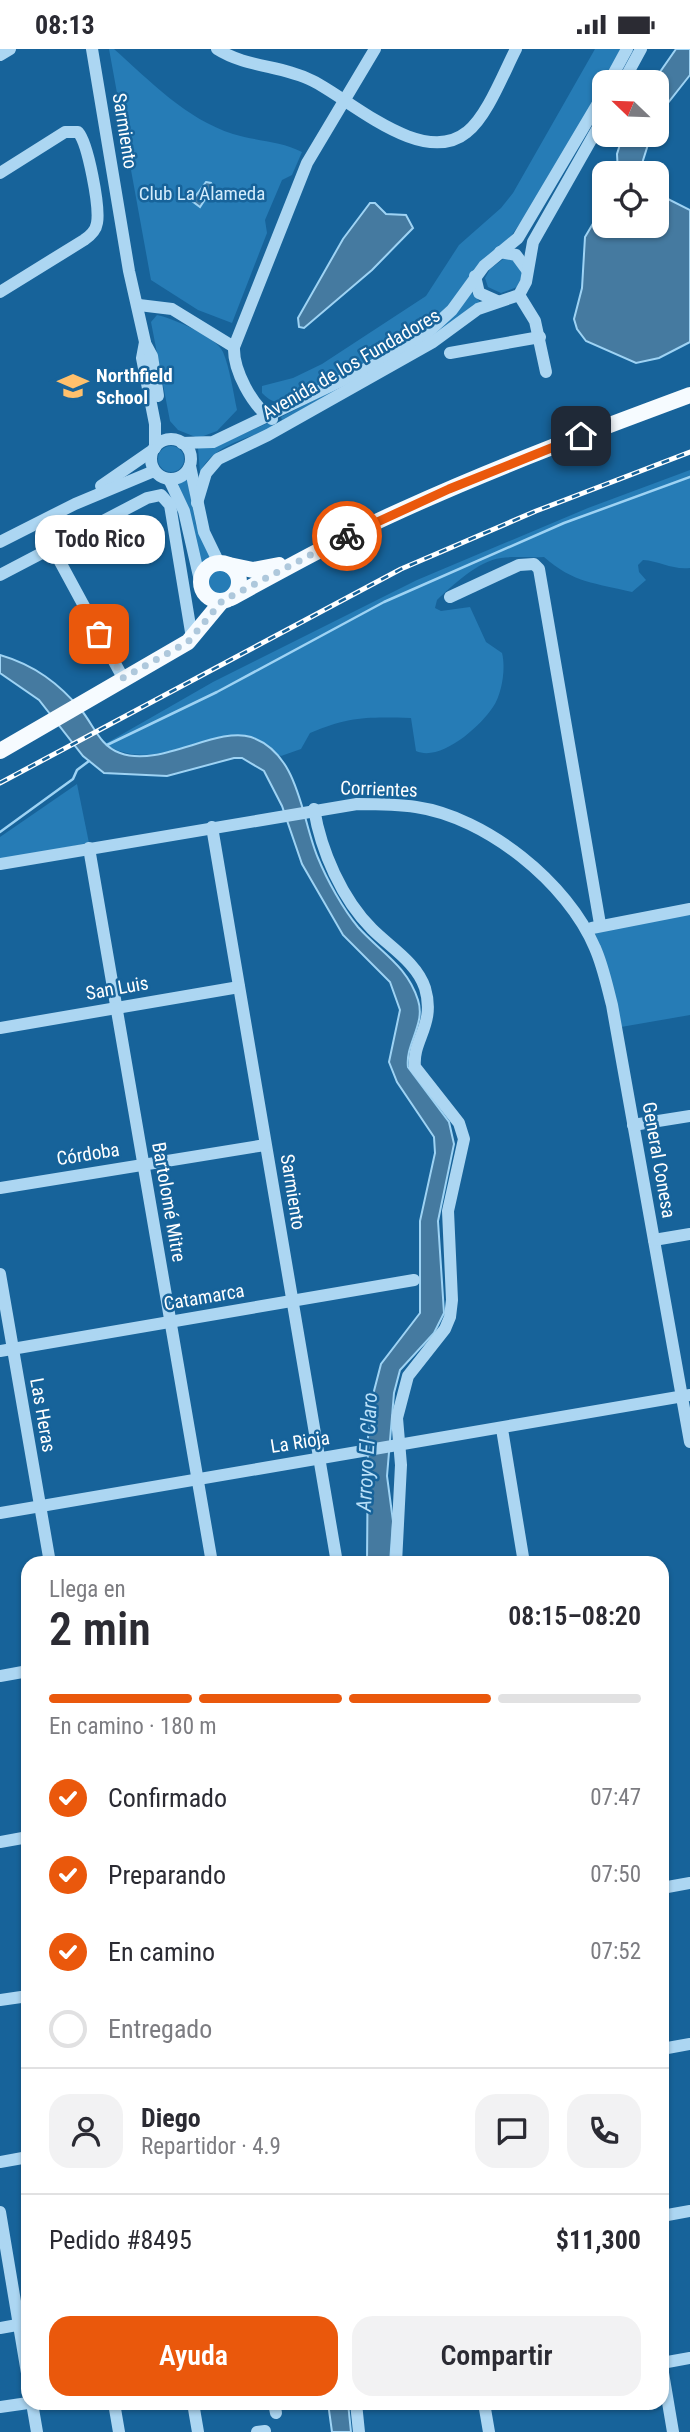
<!DOCTYPE html>
<html lang="es">
<head>
<meta charset="utf-8">
<style>
  body { margin:0; font-family:"Roboto Condensed",sans-serif; background:#f2f2f3; color:#2b2b33; height:100vh; display:flex; flex-direction:column; font-size:26px; white-space:nowrap }
  * { box-sizing:border-box; margin:0 }
  p { font-size:23px; color:#7c7c81 }
  .icon { flex:none; width:38px; height:38px; fill:none; stroke:currentColor; stroke-width:2; stroke-linecap:round; stroke-linejoin:round }
  .map { position:relative; flex:1; overflow:hidden }
  .panel { position:absolute; left:21px; top:1507px; width:648px; height:854px; display:flex; flex-direction:column; background:#fff; border-radius:21px; box-shadow:0 2px 5px #0004 }
  .panel>* { flex:none }
  .needle { width:46px; rotate:293deg }
  .tools { position:absolute; left:592px; top:21px; display:grid; gap:14px }
  .tools a { display:grid; place-items:center; width:77px; height:77px; border-radius:14px; background:#fff; box-shadow:0 2px 5px #0004; font-size:35px }
  .pin { position:absolute; display:grid; place-items:center; width:60px; height:60px; color:#fff; margin:-30px; border-radius:14px; box-shadow:0 4px 10px #0006 }
  .courier { position:absolute; display:grid; place-items:center; width:70px; height:70px; margin:-35px; border:5px solid #ea580c; border-radius:50%; background:#fff; color:#222; box-shadow:0 2px 9px #0007 }
  .bubble { position:absolute; height:49px; border-radius:21px; background:#fff; box-shadow:0 2px 5px #0004; font-size:23px; font-weight:600; line-height:49px; text-align:center }
  .summary em { font-style:normal; font-weight:600 }
  .summary div { display:flex; flex-direction:column-reverse }
  .summary { display:flex; align-items:center; justify-content:space-between; height:119px; padding:0 28px }
  h1 { font-size:46px; font-weight:600; line-height:52px }
  .bar { display:grid; grid-template-columns:repeat(4,1fr); gap:10px 7px; align-content:center; height:84px; padding:0 28px }
  .bar i { height:9px; border-radius:5px; background:#e1e1e2 }
  .bar .on { background:#ea580c }
  .bar p { grid-column:span 4 }
  .line { display:flex; align-items:center; gap:18px; padding:0 28px; border-top:2px solid #e1e1e2 }
  .line div { flex:1 }
  .round { display:grid; place-items:center; flex:none; width:74px; height:74px; border-radius:21px; background:#f2f2f3 }
  ol { padding:0 28px; list-style:none }
  li { display:flex; align-items:center; gap:21px; height:77px }
  li p { margin-inline-start:auto }
  li .icon { padding:7px; border-radius:50%; background:#ea580c; color:#fff; stroke-width:4 }
  li:last-child { color:#7c7c81 }
  li i { width:38px; height:38px; border:4px solid #e1e1e2; border-radius:50% }
  .primary-button { display:flex; gap:14px; margin-top:auto; padding:14px 28px }
  .primary-button a { flex:1; height:80px; border-radius:21px; background:#ea580c; color:#fff; font-size:28px; font-weight:600; line-height:80px; text-align:center }
  .primary-button a+a { background:#f2f2f3; color:#2b2b33 }
  .status { display:flex; justify-content:space-between; align-items:center; height:49px; padding:0 35px; background:#fff; direction:ltr }
  .status svg { height:19px; fill:currentColor }
  .map>svg:first-child { display:block }
</style>
</head>
<body>
<div class="status"><b>08:13</b><svg viewBox="0 0 49 12"><path d="M0 12V9h3v3zM5 12V6h3v6zM10 12V3h3v9zM15 12V0h3v12zM26 1h20v11H26zM47 4h2v5h-2z"/></svg></div>
<div class="map">
<svg width="690" height="2383" viewBox="0 0 690 2383">
  <rect width="100%" height="100%" fill="#17639a"/>
  <g fill="#267cb6">
    <path d="M109 0H114C150 32 186 70 233 85 255 92 281 92 302 103L292 126 282 131 265 171 267 184 232 274 198 261 151 231Z"/>
    <path d="M595 0H623C563 102 513 216 413 287 381 310 340 327 305 346 288 353 276 359 262 344V337L293 329 322 315 426 247 459 196 501 159 513 144Z"/>
    <polygon points="506,208 514,208 523,227 517,238 501,244 488,238 485,229 490,220"/>
    <polygon points="472,244 480,253 426,293 282,371 281,368 352,332"/>
    <path d="M157 266C172 269 217 288 223 303 230 320 233 342 237 361L217 382 198 389 178 381 170 372 151 273Z"/>
    <path d="M268 374 275 378C249 389 211 396 200 424L198 399H212Z"/>
    <circle cx="171" cy="410" r="13"/>
    <path d="M690 421V519C672 521 660 512 643 511L638 516 639 523 646 531 632 543C596 534 573 534 544 508 530 509 512 507 501 509 478 512 453 536 437 551L435 559 441 562 470 558 486 593 502 604C506 619 502 645 493 658 479 679 440 713 416 702L411 669C368 668 351 667 310 684L301 700 281 707C268 702 259 687 243 687 195 685 151 724 105 695L213 633 417 531 588 459Z"/>
    <polygon points="187,429 196,476 213,511 200,517 191,470 178,434"/>
    <circle cx="219" cy="532" r="13"/>
    <polygon points="77,735 89,794 0,811 0,788"/>
    <polygon points="690,864 690,966 621,978 595,883"/>
  </g>
  <g fill="#457aa0" stroke="#9ed3f4" stroke-width="2">
    <polygon points="676,0 690,0 690,26 656,69 656,33 653,33"/>
    <polygon points="623,86 651,86 639,124 618,124 617,105"/>
    <polygon points="206,133 211,134 213,138 200,158 192,152"/>
    <polygon points="656,144 690,161 690,293 659,309 636,314 586,292 577,280 574,270 582,239 585,188 604,156 604,177 656,177"/>
    <polygon points="370,154 375,154 386,165 406,166 413,179 372,221 304,279 299,278 298,269 343,190"/>
    <path d="M0 606C34 616 59 634 82 662 94 677 100 697 120 704 160 719 217 677 251 688 300 705 301 769 318 809 327 831 343 860 358 878 380 903 407 916 418 951 426 975 405 995 408 1018L449 1073 454 1095 438 1172 444 1264 434 1284 400 1321 394 1344 387 1427 393 1472 390 1514H367L368 1388 374 1342 381 1315 420 1264V1172L435 1104 434 1088 397 1033 389 1013 400 961 390 933 343 886 302 815 282 757 264 722 242 709H234L167 727 104 724 83 707 39 651 0 624Z"/>
    <polygon points="328,2354 348,2354 351,2383 332,2383"/>
  </g>
  <g fill="none" stroke-linecap="round" stroke-linejoin="round">
    <g stroke="#9ed3f4" stroke-width="2.5">
      <polyline points="107,696 217,643 384,553 564,474 690,428"/>
      <polyline points="0,783 73,730 77,721 89,712"/>
    </g>
    <g stroke="#acd6f2" stroke-width="12">
      <polyline points="92,0 129,222 145,293 142,309 155,375 155,399"/>
      <path d="M217 0C247 19 282 16 313 32 351 51 423 119 467 83 487 68 504 23 516 0"/>
      <polyline points="0,6 10,0"/>
      <polyline points="609,33 627,0"/>
      <polyline points="623,33 641,0"/>
      <path d="M0 124 65 83H78C88 94 100 158 97 174 96 181 90 187 84 191L0 243"/>
      <polyline points="500,203 516,206 527,221"/>
      <polyline points="475,227 479,244 497,252"/>
      <polyline points="519,246 535,272 546,323"/>
      <polyline points="139,256 172,260 234,298"/>
      <polyline points="145,294 152,307 158,347"/>
      <polyline points="450,304 540,288"/>
      <path d="M272 370C252 357 233 321 234 298L307 114 375 0"/>
      <circle cx="171" cy="410" r="20"/>
      <polyline points="182,394 213,393 376,315 428,283 452,261 484,217 518,189 604,44"/>
      <polyline points="190,417 204,483 219,514"/>
      <polyline points="169,430 184,462 201,536"/>
      <polyline points="101,437 153,401"/>
      <polyline points="197,454 206,424 218,410 268,386 433,293 478,260 519,246 526,233 533,193 604,68"/>
      <polyline points="0,493 75,455 154,422"/>
      <polyline points="52,498 123,629"/>
      <polyline points="0,526 147,449 161,446 170,456 192,589"/>
      <polyline points="450,548 519,516 534,515 539,520 600,875"/>
      <path d="M314 760C321 802 342 850 372 880 390 898 417 914 425 939 436 976 412 991 415 1018L459 1074 464 1090 448 1162 452 1251 450 1268 445 1280 408 1327 397 1369 401 1416 396 1514"/>
      <polyline points="212,778 337,1514"/>
      <polyline points="89,799 212,1514"/>
      <path d="M0 815 357 755C377 755 397 755 416 758 486 768 568 834 595 899 603 917 607 937 612 956L690 1393"/>
      <polyline points="592,879 690,860"/>
      <polyline points="0,979 239,938"/>
      <polyline points="633,1076 690,1067"/>
      <polyline points="0,1139 265,1096"/>
      <polyline points="654,1191 690,1185"/>
      <polyline points="0,1225 50,1514"/>
      <polyline points="0,1302 414,1231"/>
      <polyline points="502,1380 524,1514"/>
      <polyline points="0,1464 690,1346"/>
      <polyline points="0,1627 28,1622"/>
      <polyline points="0,1793 28,1788"/>
      <polyline points="662,1839 690,1834"/>
      <polyline points="0,1951 28,1947"/>
      <polyline points="662,2000 690,1995"/>
      <polyline points="0,2113 28,2108"/>
      <polyline points="0,2163 28,2330"/>
      <polyline points="662,2167 690,2162"/>
      <polyline points="0,2279 28,2274"/>
      <polyline points="662,2314 690,2309"/>
      <polyline points="662,2318 673,2383"/>
      <polyline points="32,2354 37,2383"/>
      <polyline points="114,2354 119,2383"/>
      <polyline points="193,2354 198,2383"/>
      <polyline points="274,2354 276,2364"/>
      <polyline points="356,2354 359,2383"/>
      <polyline points="484,2354 489,2383"/>
      <polyline points="0,2358 28,2354"/>
      <polyline points="257,2383 265,2382"/>
    </g>
    <g stroke="#f6fbff" stroke-width="16">
      <circle cx="220" cy="533" r="19"/>
      <polyline points="229,516 253,521 279,516"/>
      <path d="M231 549C288 518 344 487 402 461 496 418 593 382 690 346"/>
      <polyline points="0,702 188,593 222,552"/>
    </g>
    <g stroke="#fff" stroke-width="5">
      <polyline id="rail" points="0,734 401,520 536,462 690,403"/>
    </g>
    <use href="#rail" stroke="#17639a" stroke-width="2.5" stroke-dasharray="8" stroke-linecap="butt"/>
  </g>
  <g fill="none" stroke-linecap="round" stroke-linejoin="round">
    <polyline stroke="#aec8dc" stroke-width="7" stroke-dasharray="0 12.6" points="99,585 123,629 188,593 222,552 347,487"/>
    <polyline stroke="#ea580c" stroke-width="9" points="347,487 449,440 581,387"/>
  </g>
  <defs>
    <g id="school-bare" transform="scale(2.415)"><path d="M0-5L7-2L0 1L-7-2ZM-4 1L0 2.5L4 1V4Q0 6-4 4Z" fill="#ffc06c" stroke="#17639a" stroke-width="2.5" paint-order="stroke"/></g>
  </defs>
  <g fill-rule="evenodd">
    <use href="#school-bare" x="73" y="337"/>
  </g>
  <g text-anchor="middle" dominant-baseline="central" stroke-width="5" stroke-linejoin="round" paint-order="stroke">
    <g font-size="19" fill="#fff" stroke="#17639a">
      <text transform="translate(125 82) rotate(81)">Sarmiento</text>
      <text transform="translate(351 315) rotate(-30)">Avenida de los Fundadores</text>
      <text transform="translate(379 740) rotate(2)">Corrientes</text>
      <text transform="translate(117 939) rotate(-10)">San Luis</text>
      <text transform="translate(88 1105) rotate(-9)">Córdoba</text>
      <text transform="translate(659 1111) rotate(80)">General Conesa</text>
      <text transform="translate(293 1143) rotate(81)">Sarmiento</text>
      <text transform="translate(169 1153) rotate(80)">Bartolomé Mitre</text>
      <text transform="translate(204 1248) rotate(-10)">Catamarca</text>
      <text transform="translate(43 1366) rotate(80)">Las Heras</text>
      <text transform="translate(300 1393) rotate(-9)">La Rioja</text>
    </g>
    <g font-size="19" fill="#d3ecfc" stroke="#17639a">
      <text x="202" y="144">Club La Alameda</text>
    </g>
    <g font-size="19" font-weight="bold" fill="#fff" stroke="#17639a" text-anchor="start">
      <text x="96" y="326">Northfield<tspan x="96" dy="22">School</tspan></text>
    </g>
    <g font-size="21" font-style="italic" fill="#b8dff8" stroke="#17639a">
      <text transform="translate(367 1403) rotate(-87)">Arroyo El Claro</text>
    </g>
  </g>
</svg>
<div class="tools">
<a><svg class="needle" viewBox="-14 -14 28 28"><path d="M0-13l5 13h-10z" fill="#e53935"/><path d="M0 13l5-13h-10z" fill="#7c7c81"/></svg></a>
<a><svg class="icon" aria-label="locate" viewBox="0 0 24 24"><circle cx="12" cy="12" r="6"/><path d="M12 2v4M12 18v4M2 12h4M18 12h4"/></svg></a>
</div>
<div class="pin" style="left:99px;top:585px;background:#ea580c"><svg class="icon" aria-label="bag" viewBox="0 0 24 24"><path d="M5 8h14l-1 12H6zM9 8a3 3 0 0 1 6 0"/></svg></div>
<div class="pin" style="left:581px;top:387px;background:#1f2937"><svg class="icon" aria-label="home" viewBox="0 0 24 24"><path d="M3 11l9-7 9 7M6 9v11h12V9"/></svg></div>
<div class="courier" style="left:347px;top:487px"><svg class="icon" aria-label="bike" viewBox="0 0 24 24"><circle cx="6" cy="16" r="4"/><circle cx="18" cy="16" r="4"/><path d="M6 16l4-8h5l3 8M10 8l3 8H6M13 5h3"/></svg></div>
<div class="bubble" style="left:35px;top:466px;width:130px">Todo Rico</div>
<section class="panel">
<div class="summary"><div><h1>2 min</h1><p>Llega en</p></div><em>08:15–08:20</em></div>
<div class="bar"><i class="on"></i><i class="on"></i><i class="on"></i><i></i><p>En camino · 180 m</p></div>
<ol>
<li><svg class="icon" aria-label="check" viewBox="0 0 24 24"><path d="M5 12l5 5 9-10"/></svg>Confirmado<p>07:47</p></li>
<li><svg class="icon" aria-label="check" viewBox="0 0 24 24"><path d="M5 12l5 5 9-10"/></svg>Preparando<p>07:50</p></li>
<li><svg class="icon" aria-label="check" viewBox="0 0 24 24"><path d="M5 12l5 5 9-10"/></svg>En camino<p>07:52</p></li>
<li><i></i>Entregado</li>
</ol>
<div class="line" style="height:126px"><a class="round"><svg class="icon" aria-label="person" viewBox="0 0 24 24"><circle cx="12" cy="8" r="4"/><path d="M4 21q1-7 8-7t8 7"/></svg></a><div><b>Diego</b><p>Repartidor · 4.9</p></div><a class="round"><svg class="icon" aria-label="chat" viewBox="0 0 24 24"><path d="M4 5h16v11H9l-5 4z"/></svg></a><a class="round"><svg class="icon" aria-label="phone" viewBox="0 0 24 24"><path d="M5 4h4l2 5-3 2q2 4 5 5l2-3 5 2v4C11 20 4 13 5 4z"/></svg></a></div>
<div class="line" style="height:91px"><div>Pedido #8495</div><b>$11,300</b></div>
<div class="primary-button"><a>Ayuda</a><a>Compartir</a></div>
</section>
</div>
</body>
</html>
